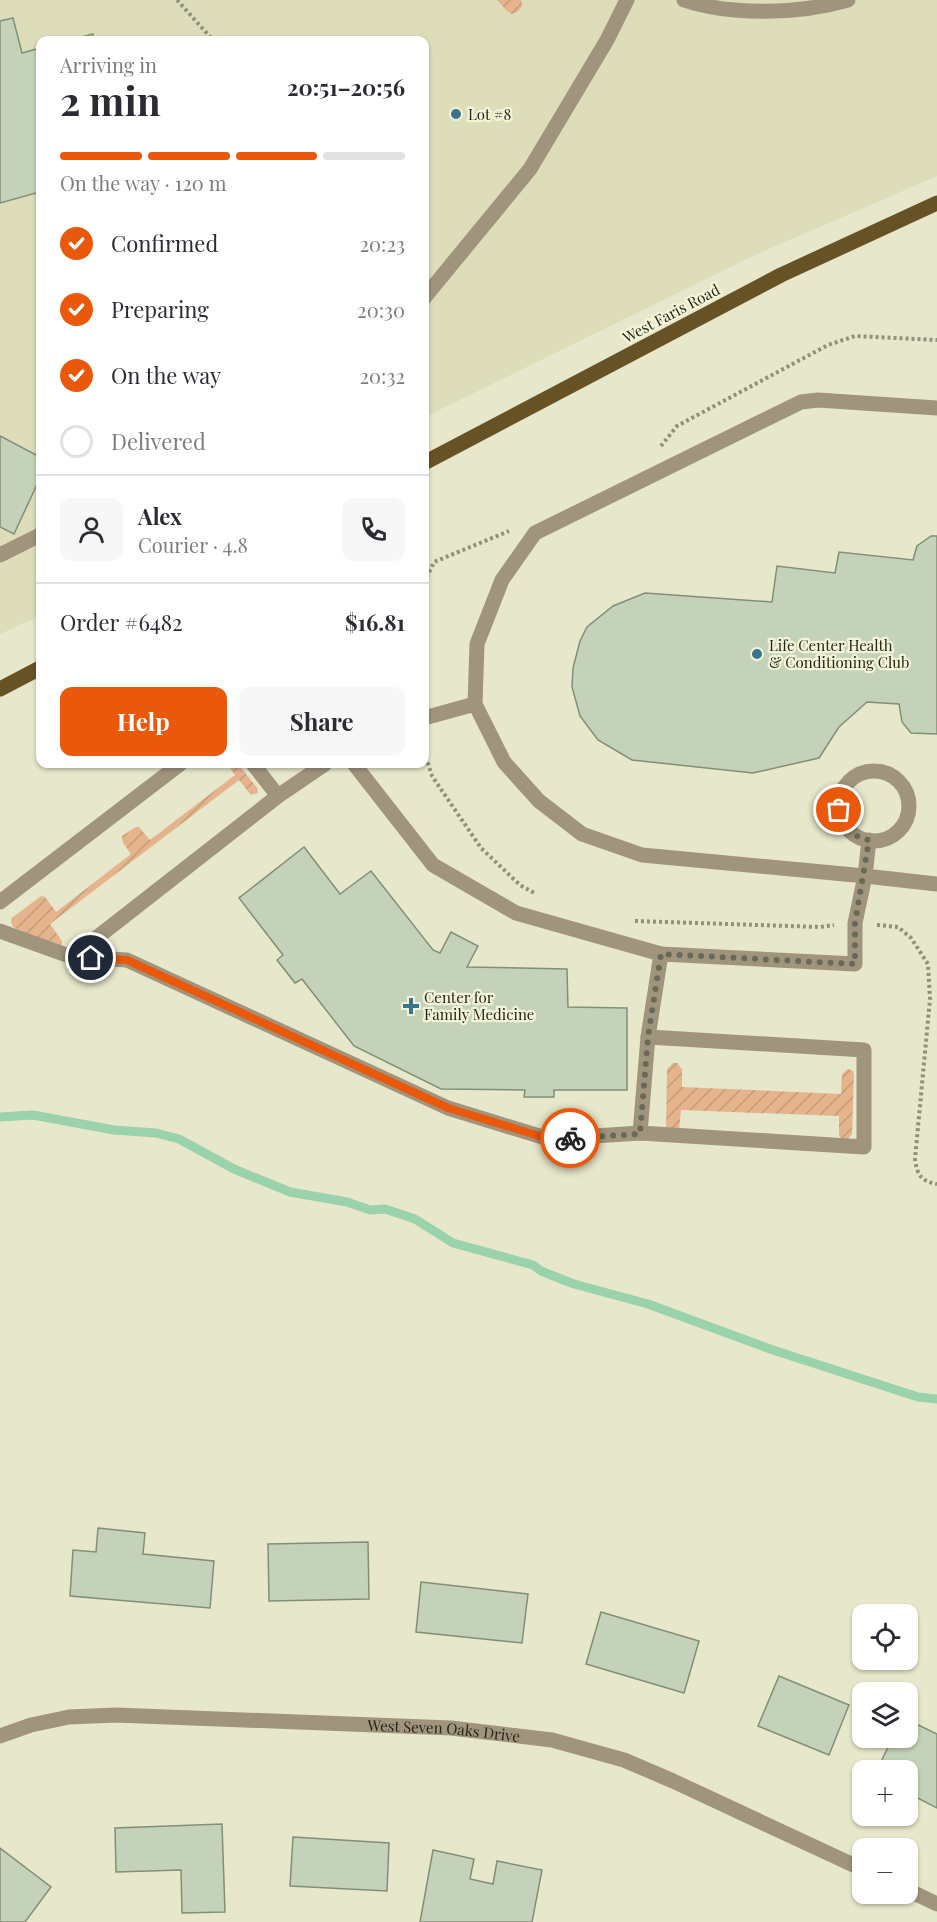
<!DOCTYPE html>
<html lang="en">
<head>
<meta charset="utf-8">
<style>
  body { margin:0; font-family:"Playfair Display",serif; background:#f7f7f7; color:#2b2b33; height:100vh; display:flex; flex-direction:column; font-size:22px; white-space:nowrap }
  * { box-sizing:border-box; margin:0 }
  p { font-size:20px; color:#7c7c81 }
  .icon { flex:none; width:33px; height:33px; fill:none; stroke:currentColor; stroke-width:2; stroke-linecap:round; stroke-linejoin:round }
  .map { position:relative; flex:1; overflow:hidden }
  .sheet { position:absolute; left:36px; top:36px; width:393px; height:732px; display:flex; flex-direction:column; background:#fff; border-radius:12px; box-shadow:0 2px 4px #0004 }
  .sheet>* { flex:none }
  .tools { position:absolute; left:852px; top:1604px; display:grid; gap:12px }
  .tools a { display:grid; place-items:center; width:66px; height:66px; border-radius:12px; background:#fff; box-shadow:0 2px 4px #0004; font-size:30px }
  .pin { position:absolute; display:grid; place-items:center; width:51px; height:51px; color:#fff; margin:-26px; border:3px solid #fff; border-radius:50%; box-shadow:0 2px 6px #0007 }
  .courier { position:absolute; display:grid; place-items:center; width:60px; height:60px; margin:-30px; border:4px solid #ea580c; border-radius:50%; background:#fff; color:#222; box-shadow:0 2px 8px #0007 }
  .summary em { font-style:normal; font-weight:700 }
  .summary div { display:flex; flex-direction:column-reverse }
  .summary { display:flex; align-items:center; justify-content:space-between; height:102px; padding:0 24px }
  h1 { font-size:39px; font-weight:700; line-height:45px }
  .bar { display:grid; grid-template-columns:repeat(4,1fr); gap:9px 6px; align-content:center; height:72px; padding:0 24px }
  .bar i { height:8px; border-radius:4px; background:#e1e1e2 }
  .bar .selected { background:#ea580c }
  .bar p { grid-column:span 4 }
  .line { display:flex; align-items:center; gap:15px; padding:0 24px; border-top:2px solid #e1e1e2 }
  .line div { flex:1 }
  .round { display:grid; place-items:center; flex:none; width:63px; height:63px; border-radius:12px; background:#f7f7f7 }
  ol { padding:0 24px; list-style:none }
  li { display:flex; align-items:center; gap:18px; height:66px }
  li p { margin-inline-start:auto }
  li .icon { padding:6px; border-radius:50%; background:#ea580c; color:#fff; stroke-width:4 }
  li:last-child { color:#7c7c81 }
  li i { width:33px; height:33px; border:3px solid #e1e1e2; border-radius:50% }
  .button { display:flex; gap:12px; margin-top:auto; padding:12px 24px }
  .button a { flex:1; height:69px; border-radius:12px; background:#ea580c; color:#fff; font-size:24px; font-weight:700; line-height:69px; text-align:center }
  .button a+a { background:#f7f7f7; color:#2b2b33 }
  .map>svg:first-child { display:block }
</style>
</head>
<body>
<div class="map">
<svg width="937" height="1922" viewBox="0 0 937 1922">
  <defs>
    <pattern id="garden-furrows" width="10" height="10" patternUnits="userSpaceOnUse" patternTransform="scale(1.5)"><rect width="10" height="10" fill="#e5b48c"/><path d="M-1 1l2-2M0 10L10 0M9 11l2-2" fill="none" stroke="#c49b78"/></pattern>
  </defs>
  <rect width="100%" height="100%" fill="#e7e7cb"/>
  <polygon fill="#ddddba" points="0,0 937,0 937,176 753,256 425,417 424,40 40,40 40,616 0,634"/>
  <g fill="url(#garden-furrows)">
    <path d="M497 0H521C524 7 519 12 512 14L507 11Z"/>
    <polygon points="227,764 238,764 258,789 257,793 251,795 239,780 50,924 62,941 61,946 55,947 13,927 11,922 12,918 41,896 45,897 56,912 131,854 123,843 122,836 136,827 139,827 150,840 235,775"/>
    <polygon points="673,1063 677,1063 682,1069 682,1087 841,1094 842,1074 848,1069 853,1071 854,1075 852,1134 847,1140 841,1139 839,1135 839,1116 681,1110 679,1130 666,1131 667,1069"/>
  </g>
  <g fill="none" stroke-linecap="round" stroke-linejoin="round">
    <polyline stroke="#99d2ab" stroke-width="9" points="0,1117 33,1115 114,1130 156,1133 179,1139 234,1169 290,1192 347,1202 370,1210 385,1209 415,1219 453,1243 533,1265 541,1271 574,1284 648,1304 770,1349 918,1397 937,1399"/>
  </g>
  <g fill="#c4d2b9" stroke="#828f77" stroke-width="1.5">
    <polygon points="13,18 22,53 40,48 40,192 0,203 0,21"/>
    <polygon points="93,34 94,40 70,40"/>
    <polygon points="0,436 40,457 40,478 14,534 0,527"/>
    <polygon points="931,536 937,536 937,734 911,733 902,722 899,704 867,702 839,727 819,758 753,773 632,760 598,740 580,716 572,687 573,668 580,641 587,627 613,606 645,593 772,602 777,566 835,573 839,552 913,560 917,546"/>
    <polygon points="304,847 340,894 371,871 433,950 440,953 451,932 478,946 467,967 567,969 568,1007 627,1008 627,1090 554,1090 554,1097 524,1097 525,1090 441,1089 354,1046 302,979 295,983 277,960 283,955 239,898"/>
    <polygon points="98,1528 145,1533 143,1554 214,1561 210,1608 70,1596 73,1550 96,1552"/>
    <polygon points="368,1542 369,1599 269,1601 268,1544"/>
    <polygon points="421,1582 528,1594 522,1643 416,1632"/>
    <polygon points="601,1612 699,1641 684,1693 586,1664"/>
    <polygon points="779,1676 849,1705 829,1755 758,1726"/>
    <polygon points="908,1720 937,1734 937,1808 908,1793 908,1770 877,1770 893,1737 908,1737"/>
    <polygon points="222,1824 225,1912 182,1913 181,1870 116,1872 115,1828"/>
    <polygon points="293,1837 389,1843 387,1891 290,1886"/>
    <polygon points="0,1848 51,1887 25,1922 0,1922"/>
    <polygon points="433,1850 474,1859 470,1879 493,1884 497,1861 542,1870 532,1922 420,1922"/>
  </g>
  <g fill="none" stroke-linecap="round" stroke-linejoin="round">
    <g stroke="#90907c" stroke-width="4" stroke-dasharray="3 3" stroke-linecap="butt">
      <polyline points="177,0 213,40"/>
      <polyline points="661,446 677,426 828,345 855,336 937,340"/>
      <polyline points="424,583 434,562 509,531"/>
      <polyline points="424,751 432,776 481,848 520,885 536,894"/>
      <polyline points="635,921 820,927 834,925"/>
      <path d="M877 925 898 927 911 938 928 964 930 999 915 1159C917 1175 921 1181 937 1184"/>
    </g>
    <g stroke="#a0947d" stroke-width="15">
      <path d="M684 0C731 16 800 14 848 0"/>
      <polyline points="424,298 530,169 607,40 627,0"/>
      <polyline points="0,555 40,535"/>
      <polyline points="424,718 475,704"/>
      <polyline points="253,764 278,796"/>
      <polyline points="354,764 433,865 516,913 661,954 855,964 855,923 865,876 642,855 582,834 539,801 504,762 475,704 477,644 502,580 535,533 801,402 818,400 937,408"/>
      <circle cx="874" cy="806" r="35"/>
      <polyline points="869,840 865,876 937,884"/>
      <polyline points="0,902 180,764"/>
      <polyline points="0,931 72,957 278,796 325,764"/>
      <polyline points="72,957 127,960 448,1108 549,1139 640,1133 864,1147 864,1050 648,1037"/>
      <polyline points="640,1133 648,1037 661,954"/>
      <path id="s1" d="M0 1736 31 1725 69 1717 116 1715 451 1728 552 1740 624 1760 673 1781 862 1869"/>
      <polyline points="908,1890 937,1904"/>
    </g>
    <g stroke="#675226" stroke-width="15">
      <polyline points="424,463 781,275 937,203"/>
      <polyline points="0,689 40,668"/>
    </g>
  </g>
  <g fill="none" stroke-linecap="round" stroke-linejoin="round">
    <path stroke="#696959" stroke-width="6" stroke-dasharray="0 10.8" d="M570 1138 640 1134 648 1037 661 954 855 964V923L869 840C852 838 844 825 839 810"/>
    <polyline stroke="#ea580c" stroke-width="8" points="91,958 127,960 448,1108 549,1139 570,1138"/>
  </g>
  <g fill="#38758c" stroke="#f4f5d8" stroke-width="2">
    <circle cx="456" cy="114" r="6"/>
    <circle cx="757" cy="654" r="6"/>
    <path d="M408 997h6v6h6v6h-6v6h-6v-6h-6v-6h6z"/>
  </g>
  <g text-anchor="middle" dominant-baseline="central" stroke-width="4.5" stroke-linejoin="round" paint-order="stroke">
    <g font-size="15" fill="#25251b" stroke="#f4f5d8" text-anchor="start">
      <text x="468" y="114">Lot #8</text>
      <text x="769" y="645">Life Center Health<tspan x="769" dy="17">&amp; Conditioning Club</tspan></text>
      <text x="424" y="997">Center for<tspan x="424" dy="17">Family Medicine</tspan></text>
    </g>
    <g font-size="15" fill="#25251b" stroke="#f4f5d8">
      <text transform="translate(671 313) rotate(-28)">West Faris Road</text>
      <text stroke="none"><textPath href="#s1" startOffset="447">West Seven Oaks Drive</textPath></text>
    </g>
  </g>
</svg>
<div class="tools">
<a><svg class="icon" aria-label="locate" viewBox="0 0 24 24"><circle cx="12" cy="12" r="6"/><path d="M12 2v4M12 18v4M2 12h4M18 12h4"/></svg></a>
<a><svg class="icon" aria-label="layers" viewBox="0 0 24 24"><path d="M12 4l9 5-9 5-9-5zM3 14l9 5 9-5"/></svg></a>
<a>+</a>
<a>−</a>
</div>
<div class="pin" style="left:839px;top:810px;background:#ea580c"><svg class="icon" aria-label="bag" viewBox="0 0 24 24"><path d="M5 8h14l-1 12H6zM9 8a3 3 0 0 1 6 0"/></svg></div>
<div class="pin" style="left:91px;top:958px;background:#1f2937"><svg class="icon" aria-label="home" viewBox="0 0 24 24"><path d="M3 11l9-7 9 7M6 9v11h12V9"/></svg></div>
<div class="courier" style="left:570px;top:1138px"><svg class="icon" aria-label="bike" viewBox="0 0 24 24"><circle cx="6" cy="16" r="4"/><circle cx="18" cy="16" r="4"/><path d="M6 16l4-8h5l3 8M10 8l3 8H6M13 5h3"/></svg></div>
<section class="sheet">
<div class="summary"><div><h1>2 min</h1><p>Arriving in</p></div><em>20:51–20:56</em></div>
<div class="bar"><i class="selected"></i><i class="selected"></i><i class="selected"></i><i></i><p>On the way · 120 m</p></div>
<ol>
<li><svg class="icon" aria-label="check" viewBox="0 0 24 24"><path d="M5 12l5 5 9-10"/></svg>Confirmed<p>20:23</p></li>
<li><svg class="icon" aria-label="check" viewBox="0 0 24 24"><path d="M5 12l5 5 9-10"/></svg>Preparing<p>20:30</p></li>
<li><svg class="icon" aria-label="check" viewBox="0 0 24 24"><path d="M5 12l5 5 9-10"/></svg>On the way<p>20:32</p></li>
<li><i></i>Delivered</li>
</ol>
<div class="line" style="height:108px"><a class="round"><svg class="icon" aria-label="person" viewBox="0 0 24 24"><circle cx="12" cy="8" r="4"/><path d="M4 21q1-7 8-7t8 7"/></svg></a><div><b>Alex</b><p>Courier · 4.8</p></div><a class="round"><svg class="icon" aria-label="phone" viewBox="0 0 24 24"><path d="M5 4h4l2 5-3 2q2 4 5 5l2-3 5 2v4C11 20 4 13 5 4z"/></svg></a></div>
<div class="line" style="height:78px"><div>Order #6482</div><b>$16.81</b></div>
<div class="button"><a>Help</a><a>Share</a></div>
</section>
</div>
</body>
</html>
